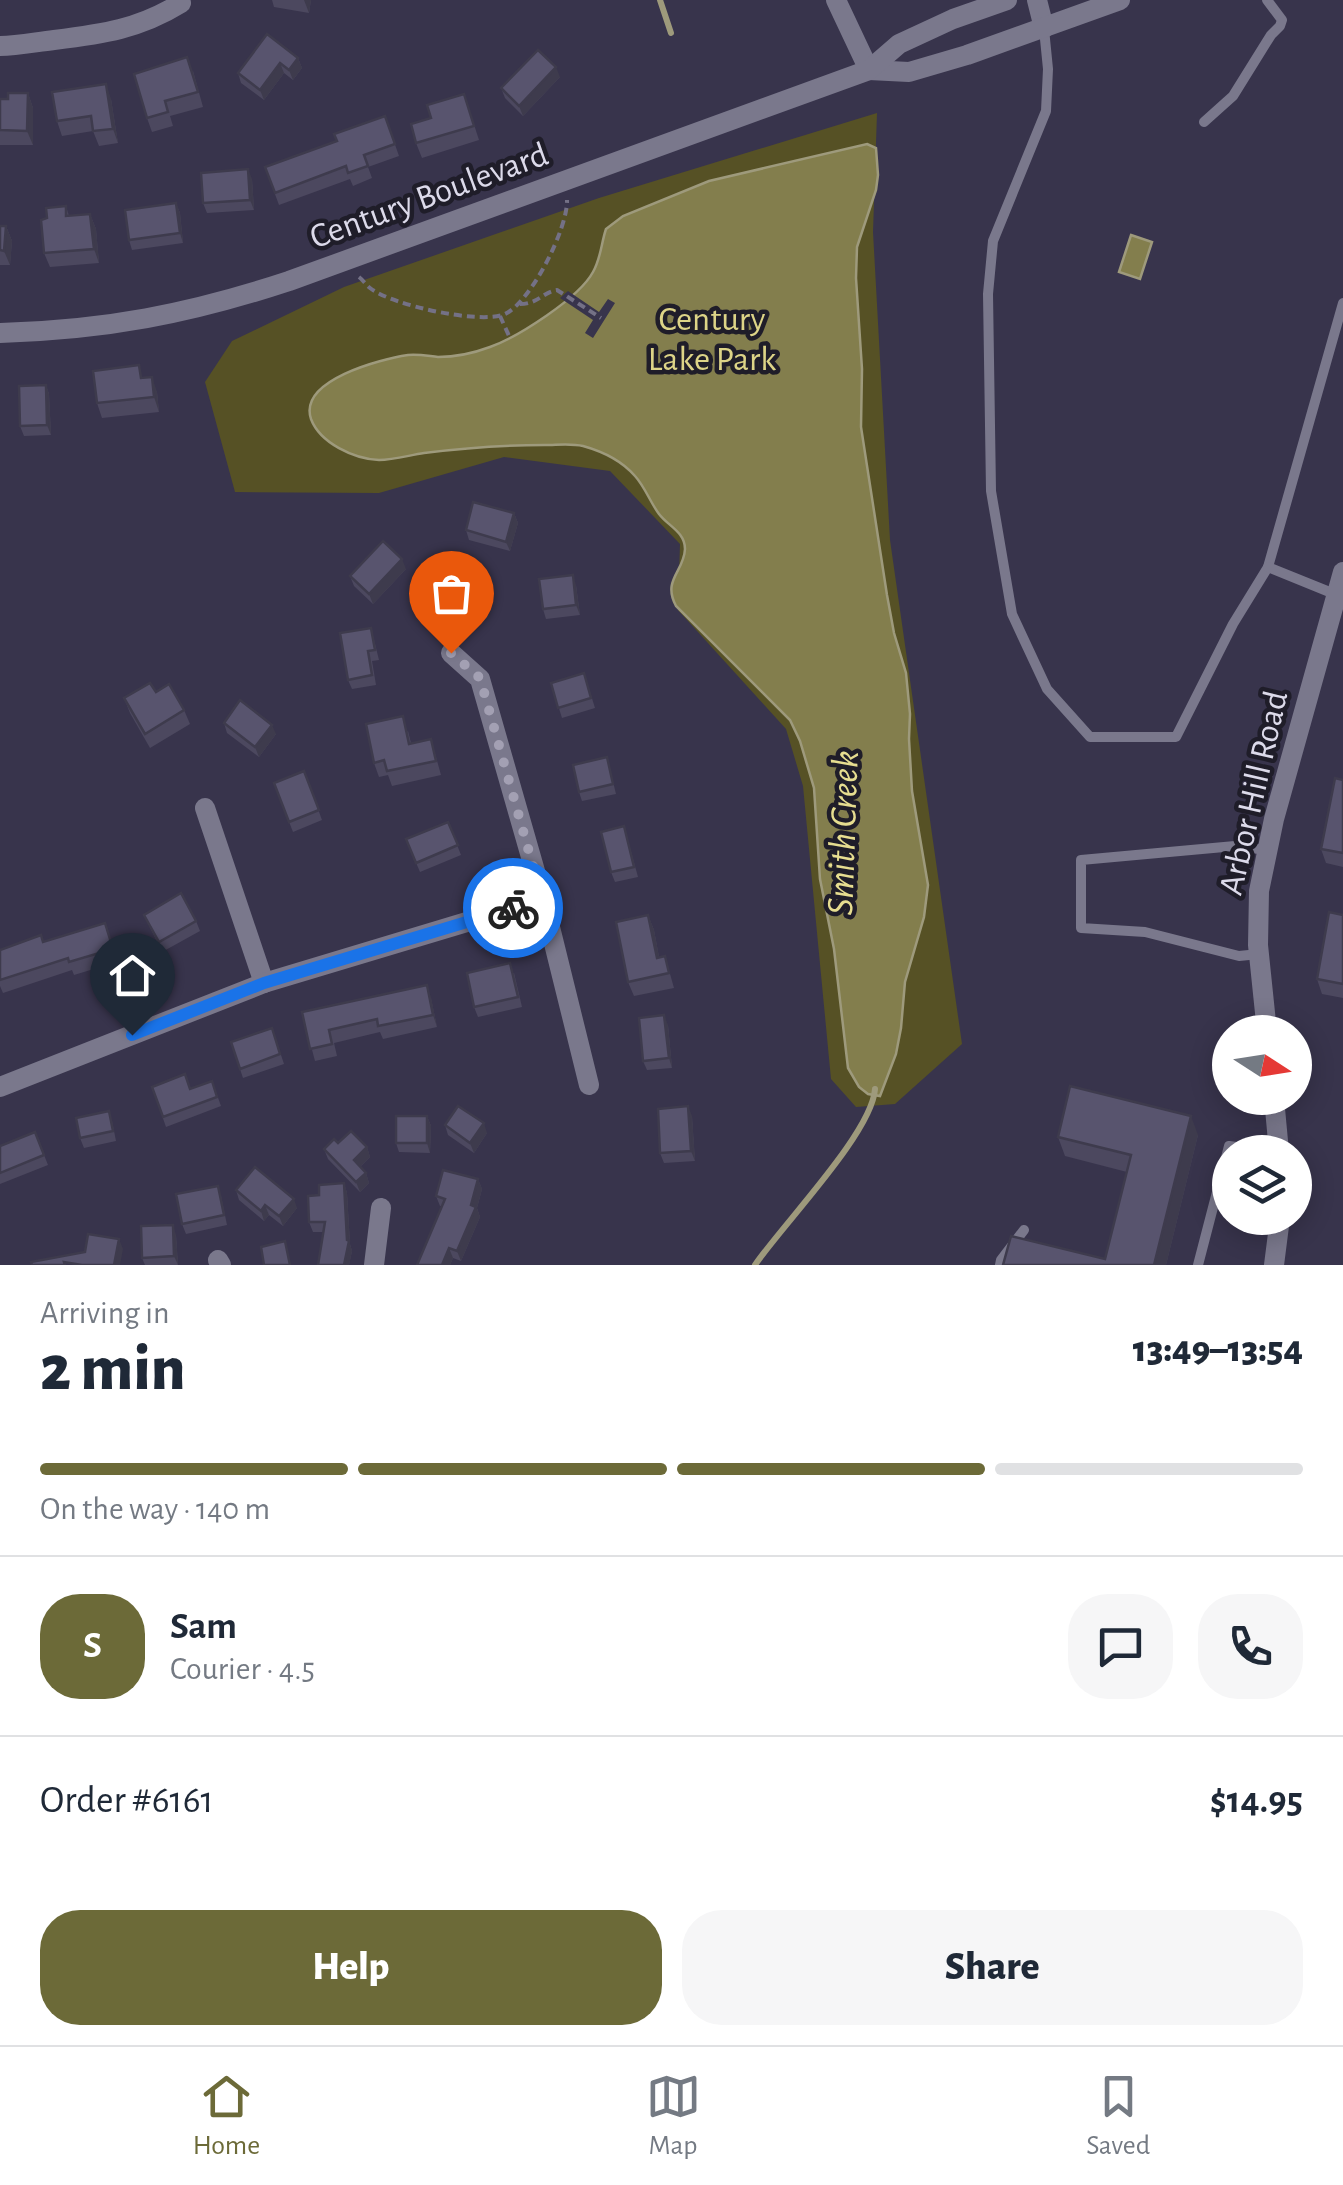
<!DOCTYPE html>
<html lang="en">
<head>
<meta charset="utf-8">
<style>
  body { margin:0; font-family:"Alegreya Sans",sans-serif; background:#f6f6f7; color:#1f2937; height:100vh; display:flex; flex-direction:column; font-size:38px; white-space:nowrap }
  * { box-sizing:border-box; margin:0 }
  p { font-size:32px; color:#747a83 }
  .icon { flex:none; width:55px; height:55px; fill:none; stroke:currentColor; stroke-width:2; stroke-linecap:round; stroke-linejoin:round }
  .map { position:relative; height:1265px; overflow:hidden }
  .details { display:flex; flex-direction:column; background:#fff; flex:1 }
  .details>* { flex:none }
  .needle { width:65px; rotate:102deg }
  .fabs { position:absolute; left:1212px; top:1015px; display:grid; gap:20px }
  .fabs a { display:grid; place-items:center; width:100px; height:100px; border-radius:50%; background:#fff; box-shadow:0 5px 25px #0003; font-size:50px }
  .pin { position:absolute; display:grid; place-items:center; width:85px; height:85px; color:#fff; margin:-102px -42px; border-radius:50% 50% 50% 0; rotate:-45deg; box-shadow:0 0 10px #0007 }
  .pin .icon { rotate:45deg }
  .courier { position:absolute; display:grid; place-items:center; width:100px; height:100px; margin:-50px; border:8px solid #1a73e8; border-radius:50%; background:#fff; color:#222; box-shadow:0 2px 12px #0007 }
  .head em { font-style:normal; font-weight:800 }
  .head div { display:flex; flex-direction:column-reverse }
  .head { display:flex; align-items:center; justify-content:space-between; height:170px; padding:0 40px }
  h1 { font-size:65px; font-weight:800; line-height:75px }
  .bar { display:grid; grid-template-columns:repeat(4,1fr); gap:15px 10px; align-content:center; height:120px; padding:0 40px }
  .bar i { height:12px; border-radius:8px; background:#e0e1e3 }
  .bar .selected { background:#6c6a38 }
  .bar p { grid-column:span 4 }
  .line { display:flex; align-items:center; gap:25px; padding:0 40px; border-top:2px solid #e0e1e3 }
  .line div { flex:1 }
  .round { display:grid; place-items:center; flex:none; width:105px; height:105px; border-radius:40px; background:#f6f6f7 }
  .button { display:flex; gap:20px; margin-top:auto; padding:20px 40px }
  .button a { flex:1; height:115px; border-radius:40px; background:#6c6a38; color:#fff; font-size:40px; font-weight:800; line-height:115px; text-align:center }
  .button a+a { background:#f6f6f7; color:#1f2937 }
  .tabs { display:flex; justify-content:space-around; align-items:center; height:140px; border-top:2px solid #e0e1e3; background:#fff; font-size:28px; color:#747a83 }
  .tabs a { display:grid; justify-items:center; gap:5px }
  .tabs .selected { color:#6c6a38 }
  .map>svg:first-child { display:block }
</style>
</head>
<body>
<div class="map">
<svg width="1343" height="1265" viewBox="0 0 1343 1265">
  <rect width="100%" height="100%" fill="#38344c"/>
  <polygon fill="#565125" points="877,113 873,232 890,540 962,1044 895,1104 856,1107 831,1079 803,786 786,729 678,610 680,544 610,471 504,457 379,493 235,492 205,382 232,341 344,287 599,198"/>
  <g fill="#837e4d" stroke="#9e9a7c" stroke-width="2.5">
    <path d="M867 144 876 148 878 175 876 190 857 247 856 278 862 369 861 427 887 595 894 633 906 673 910 714 909 739 912 791 928 885 924 917 905 982 901 1028 896 1054 880 1096 868 1094 859 1087 848 1068 834 949 820 879 814 788 800 741 790 720 676 606C662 580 684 572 685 549 685 532 668 526 659 514 650 502 645 487 635 476 622 461 601 451 583 446 571 443 557 445 545 445 505 445 464 448 424 453 410 455 394 460 379 460 354 459 320 443 311 419 298 380 381 359 408 355 419 354 428 356 438 357 455 357 474 353 490 347 518 337 579 298 593 272 601 258 601 244 606 229L623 216 709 181Z"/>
    <polygon points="1131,235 1152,242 1140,279 1119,272"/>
  </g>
  <polygon fill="#38344c" points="568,291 599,312 608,299 615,303 593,338 585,333 593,320 560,298"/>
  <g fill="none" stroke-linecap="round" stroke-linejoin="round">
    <g stroke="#9e9a7c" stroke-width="6">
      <polyline points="660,0 671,33"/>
      <path d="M755 1265C782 1225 872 1133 875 1089"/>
    </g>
    <g stroke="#747186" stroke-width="4" stroke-dasharray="8 5" stroke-linecap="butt">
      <path d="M359 277C363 280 366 285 370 288 391 305 481 325 505 314 531 302 568 228 567 200"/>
      <path d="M520 304C538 304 543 292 557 290L601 318"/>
      <polyline points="500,316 510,338"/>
    </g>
    <g stroke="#7a788c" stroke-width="10">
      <polyline points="1044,29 1048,69 1046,111 993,241 988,294 991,491 1012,614 1047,689 1090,737 1176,737 1233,624 1268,567 1343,303"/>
      <polyline points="1204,122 1233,96 1271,35 1280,26 1282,20 1267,0"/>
      <polyline points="1268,567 1337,595"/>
      <polyline points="1259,954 1239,956 1145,932 1081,928 1081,860 1235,846 1267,850"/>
      <polyline points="1000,1265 1001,1260 1024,1230"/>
      <polyline points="1198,1265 1229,1146 1244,1148 1278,1148"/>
    </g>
    <g stroke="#7a788c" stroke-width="20">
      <polyline points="836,0 869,70"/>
      <polyline points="1037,0 1044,28"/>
      <path d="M0 46C18 46 36 42 54 40 103 34 139 29 181 3"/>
      <polyline points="869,70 909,72 967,55 1120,0"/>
      <path d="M0 333C105 330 189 314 289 281L869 70 899 44 953 19 1007 0"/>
      <polyline points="451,653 480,679 543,899 589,1085"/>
      <polyline points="205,808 264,983"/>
      <polyline points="1267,1032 1258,945 1259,891 1274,819 1343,572"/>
      <polyline points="0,1087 264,983 543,899"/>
      <polyline points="1274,1098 1279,1152"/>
      <polyline points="218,1260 221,1265"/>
      <polyline points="374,1265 381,1208"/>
      <polyline points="1274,1265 1280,1218"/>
    </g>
  </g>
  <g fill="#4c485f">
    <polygon points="272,0 311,0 309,13 274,7"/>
    <polygon points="298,58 302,68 293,80 284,73 264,100 241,83 238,73"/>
    <polygon points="193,71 203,107 170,116 173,126 152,132 147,118"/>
    <polygon points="560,77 523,116 505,98 501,88"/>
    <polygon points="28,93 33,108 33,145 0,145 0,99 8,99"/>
    <polygon points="464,94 479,140 422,158 416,143"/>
    <polygon points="111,99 118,143 99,146 93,131 62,136 57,121"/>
    <polygon points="385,116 399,156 368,167 372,178 353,186 350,179 279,205 265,167 337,141"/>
    <polygon points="252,179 254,210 207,213 203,203"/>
    <polygon points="176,203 180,213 183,243 132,250 129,240"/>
    <polygon points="66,206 69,216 90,214 96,229 99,263 50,267 44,253 47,218"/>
    <polygon points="0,226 6,226 12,241 10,265 0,265"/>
    <polygon points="144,378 157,392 159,412 102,418 97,403"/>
    <polygon points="46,385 49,394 51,435 24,436 20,426"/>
    <polygon points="514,513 518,523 510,551 469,540 466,530"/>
    <polygon points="406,569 373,604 354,586 350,576"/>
    <polygon points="576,585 580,615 546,619 543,609"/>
    <polygon points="371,628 379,660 372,661 376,685 352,689 348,680"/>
    <polygon points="584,673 595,708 562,718 551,683"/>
    <polygon points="156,692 184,710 190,724 150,748 130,713 124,698"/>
    <polygon points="224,723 276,734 259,757 227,733"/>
    <polygon points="408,731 411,743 431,739 441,775 392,786 388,775 379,777 374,763"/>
    <polygon points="607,757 616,794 582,801 579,792"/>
    <polygon points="304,771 322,820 293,832 274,783"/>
    <polygon points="1343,780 1343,867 1326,863 1321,849"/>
    <polygon points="448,822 461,855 420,872 406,839"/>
    <polygon points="624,826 638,877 615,882 611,872"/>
    <polygon points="144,915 196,921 200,931 162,952"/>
    <polygon points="648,915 654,930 659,957 665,956 674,988 634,996 628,982"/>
    <polygon points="1343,915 1343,998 1322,994 1317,979"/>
    <polygon points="105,923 117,962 74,975 72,970 3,993 0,986 0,950 43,942"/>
    <polygon points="514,973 522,1007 478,1017 474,1007"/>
    <polygon points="431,998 437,1027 383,1039 380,1032 334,1043 337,1056 315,1061 302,1012"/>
    <polygon points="668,1025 672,1068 647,1070 643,1061"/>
    <polygon points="272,1028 284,1064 243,1078 231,1042"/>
    <polygon points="212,1081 221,1106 166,1127 152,1087 190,1089"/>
    <polygon points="427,1116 431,1126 430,1153 399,1152 396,1143"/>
    <polygon points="692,1116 695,1161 664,1163 660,1153"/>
    <polygon points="112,1121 116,1141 84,1148 80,1138"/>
    <polygon points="445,1125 487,1133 474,1153 448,1135"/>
    <polygon points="35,1132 48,1165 0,1184 0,1146"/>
    <polygon points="1198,1135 1166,1265 1003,1265 1105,1259 1127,1172 1065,1156 1058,1137"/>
    <polygon points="338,1143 367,1147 370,1157 360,1167 366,1173 369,1183 360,1192 328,1159 324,1149"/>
    <polygon points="478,1179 482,1189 477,1208 480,1217 461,1261 453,1258 450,1265 417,1265 442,1206 440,1206 436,1196"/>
    <polygon points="344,1183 347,1193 350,1244 352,1251 349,1265 318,1265 324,1232 313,1232 309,1222 319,1195"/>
    <polygon points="236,1190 297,1208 283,1226 269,1215 264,1221 239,1200"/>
    <polygon points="221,1196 227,1225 186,1234 182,1224"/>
    <polygon points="176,1235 178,1265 145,1265 142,1258"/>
  </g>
  <g fill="#3e3b4d">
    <polygon points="304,0 311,0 309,13"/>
    <polygon points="298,58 302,68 293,80 289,70"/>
    <polygon points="280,63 284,73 264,100 260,90"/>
    <polygon points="556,67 560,77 523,116 519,106"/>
    <polygon points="106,84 111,99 118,143 113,129"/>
    <polygon points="28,93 33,108 33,145 27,131"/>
    <polygon points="248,169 252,179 254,210 250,200"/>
    <polygon points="176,203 180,213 183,243 180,233"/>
    <polygon points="90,214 96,229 99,263 94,249"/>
    <polygon points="6,226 12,241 10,265 4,251"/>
    <polygon points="152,377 157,392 159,412 154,397"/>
    <polygon points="46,385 49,394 51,435 47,425"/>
    <polygon points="514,513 518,523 510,551 506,542"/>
    <polygon points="402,559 406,569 373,604 369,594"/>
    <polygon points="573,575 576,585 580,615 576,605"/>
    <polygon points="272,725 276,734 259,757 255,747"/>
    <polygon points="648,915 654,930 662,972 657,958"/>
    <polygon points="427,985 431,998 437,1027 433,1015"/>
    <polygon points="664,1015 668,1025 672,1068 669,1058"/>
    <polygon points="688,1106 692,1116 695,1161 691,1151"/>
    <polygon points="427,1116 431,1126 430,1153 427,1143"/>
    <polygon points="1191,1116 1198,1135 1166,1265 1154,1265"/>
    <polygon points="484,1123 487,1133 474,1153 470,1143"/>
    <polygon points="367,1147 370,1157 357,1170 354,1160"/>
    <polygon points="366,1173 369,1183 360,1192 356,1182"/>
    <polygon points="478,1179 482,1189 477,1208 480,1217 461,1261 457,1251"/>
    <polygon points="344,1183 347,1193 350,1244 352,1251 349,1265 344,1265 347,1240"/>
    <polygon points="294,1199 297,1208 283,1226 279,1216"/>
    <polygon points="265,1205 269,1215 264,1221 261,1211"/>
    <polygon points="173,1225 176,1235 178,1265 174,1256"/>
    <polygon points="119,1239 123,1249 120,1265 114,1265"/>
    <polygon points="449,1248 453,1258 450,1265 442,1265"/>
  </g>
  <g fill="#58546e" stroke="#3e3b4d" stroke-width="2.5">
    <polygon points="267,34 298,58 289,70 280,63 260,90 238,73"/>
    <polygon points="538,50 556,67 519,106 501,88"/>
    <polygon points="187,57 198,92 165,101 168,112 147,118 134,74"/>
    <polygon points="106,84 113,129 93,131 91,116 57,121 52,92"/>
    <polygon points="8,93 28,93 27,131 0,130 0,99 8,99"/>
    <polygon points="464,94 474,126 416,143 411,124 431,118 427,105"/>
    <polygon points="385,116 395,144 364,155 368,166 348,173 346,166 275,193 265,167 337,141 334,134"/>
    <polygon points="248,169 250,200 203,203 201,173"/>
    <polygon points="176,203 180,233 129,240 125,210"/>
    <polygon points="66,206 66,216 90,214 94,249 44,253 41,220 47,218 46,208"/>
    <polygon points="0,226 6,226 4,251 0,250"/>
    <polygon points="139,365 141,378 152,377 154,397 97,403 93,371"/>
    <polygon points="46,385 47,425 20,426 19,386"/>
    <polygon points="473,502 514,513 506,542 466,530"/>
    <polygon points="383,541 402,559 369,594 350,576"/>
    <polygon points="573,575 576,605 543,609 539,579"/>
    <polygon points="371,628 375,650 368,651 372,675 348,680 340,633"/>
    <polygon points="584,673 591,698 558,708 551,683"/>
    <polygon points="150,683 156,692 169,684 184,710 145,734 124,698"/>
    <polygon points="240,700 272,725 255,747 224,723"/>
    <polygon points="403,716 409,744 431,739 436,761 387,771 384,760 374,763 366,724"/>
    <polygon points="607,757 613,784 579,792 573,765"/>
    <polygon points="304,771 319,810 289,822 274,783"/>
    <polygon points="1335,778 1343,780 1343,853 1321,849"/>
    <polygon points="448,822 458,845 416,863 406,839"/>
    <polygon points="624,826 634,867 611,872 601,832"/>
    <polygon points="181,893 196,921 159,942 144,915"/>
    <polygon points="1329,912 1343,915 1343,984 1317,979"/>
    <polygon points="648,915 657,958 665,956 669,973 628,982 616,922"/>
    <polygon points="105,923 113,949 69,962 68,958 0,980 0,950 41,935 43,942"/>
    <polygon points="510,963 518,997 474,1007 467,973"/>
    <polygon points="427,985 433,1015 378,1026 377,1019 329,1030 332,1044 310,1049 302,1012"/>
    <polygon points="664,1015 669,1058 643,1061 639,1018"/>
    <polygon points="272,1028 280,1054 240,1069 231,1042"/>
    <polygon points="185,1074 190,1089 212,1081 217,1097 163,1117 152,1087"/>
    <polygon points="1070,1086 1191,1116 1154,1265 1003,1265 1011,1236 1105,1259 1131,1155 1058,1137"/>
    <polygon points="458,1106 484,1123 470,1143 445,1125"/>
    <polygon points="688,1106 691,1151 660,1153 658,1109"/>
    <polygon points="109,1111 113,1131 80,1138 76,1118"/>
    <rect x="396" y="1116" width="31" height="27"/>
    <polygon points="351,1131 367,1147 354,1160 366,1173 356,1182 324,1149 334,1139 338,1143"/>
    <polygon points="35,1132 44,1155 0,1173 0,1146"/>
    <polygon points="255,1167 294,1199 279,1216 265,1205 261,1211 236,1190"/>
    <polygon points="443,1170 478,1179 471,1205 476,1207 457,1251 449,1248 442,1265 417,1265 445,1199 436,1196"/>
    <polygon points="344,1183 347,1240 349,1241 344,1265 318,1265 325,1222 309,1222 308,1196 319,1195 319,1185"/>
    <polygon points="218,1186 224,1215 182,1224 176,1194"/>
    <polygon points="173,1225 174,1256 142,1258 141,1226"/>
    <polygon points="88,1234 119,1239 114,1265 82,1265 64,1262 65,1265 32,1265 31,1262 85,1252"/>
    <polygon points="285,1241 290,1265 264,1265 261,1247"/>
  </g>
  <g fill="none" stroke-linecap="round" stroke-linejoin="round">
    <polyline stroke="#a3a0b3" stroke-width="10" stroke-dasharray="0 18" points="451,653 480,678 542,898 513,908"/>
    <polyline stroke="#1a73e8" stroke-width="12" points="132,1035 264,983 513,908"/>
  </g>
  <g text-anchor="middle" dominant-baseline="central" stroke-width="9" stroke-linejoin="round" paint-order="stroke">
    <g font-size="35" fill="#dcdaea" stroke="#1f1d29">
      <text transform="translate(429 196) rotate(-20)">Century Boulevard</text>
      <text transform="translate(1254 793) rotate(-77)">Arbor Hill Road</text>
    </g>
    <g font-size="35" fill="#ddd487" stroke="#1f1d29">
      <text x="712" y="319">Century<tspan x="712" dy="40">Lake Park</tspan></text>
    </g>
    <g font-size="38" font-style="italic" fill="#e6dd90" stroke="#1f1d29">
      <text transform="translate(844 833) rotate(-88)">Smith Creek</text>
    </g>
  </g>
</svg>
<div class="fabs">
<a><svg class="needle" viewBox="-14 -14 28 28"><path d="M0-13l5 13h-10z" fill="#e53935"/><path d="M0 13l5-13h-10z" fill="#747a83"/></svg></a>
<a><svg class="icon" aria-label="layers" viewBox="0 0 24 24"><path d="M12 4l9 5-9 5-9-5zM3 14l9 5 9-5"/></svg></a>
</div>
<div class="pin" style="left:451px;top:653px;background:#ea580c"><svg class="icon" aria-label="bag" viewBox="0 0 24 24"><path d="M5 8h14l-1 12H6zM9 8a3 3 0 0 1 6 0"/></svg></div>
<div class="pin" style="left:132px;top:1035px;background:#1f2937"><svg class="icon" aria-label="home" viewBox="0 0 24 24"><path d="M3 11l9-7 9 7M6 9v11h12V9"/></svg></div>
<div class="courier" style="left:513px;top:908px"><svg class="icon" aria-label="bike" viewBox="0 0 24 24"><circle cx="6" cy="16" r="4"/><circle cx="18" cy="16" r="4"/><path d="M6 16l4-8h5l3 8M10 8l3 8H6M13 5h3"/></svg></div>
</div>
<section class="details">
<div class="head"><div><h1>2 min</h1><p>Arriving in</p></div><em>13:49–13:54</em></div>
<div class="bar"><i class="selected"></i><i class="selected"></i><i class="selected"></i><i></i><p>On the way · 140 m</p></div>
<div class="line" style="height:180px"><b class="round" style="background:#6c6a38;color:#fff">S</b><div><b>Sam</b><p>Courier · 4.5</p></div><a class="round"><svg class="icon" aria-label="chat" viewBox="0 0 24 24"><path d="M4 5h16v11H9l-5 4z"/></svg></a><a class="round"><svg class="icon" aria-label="phone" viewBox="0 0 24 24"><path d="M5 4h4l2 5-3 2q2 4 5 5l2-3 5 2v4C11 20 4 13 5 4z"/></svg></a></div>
<div class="line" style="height:130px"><div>Order #6161</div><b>$14.95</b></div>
<div class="button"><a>Help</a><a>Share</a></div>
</section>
<nav class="tabs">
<a class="selected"><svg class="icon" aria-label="home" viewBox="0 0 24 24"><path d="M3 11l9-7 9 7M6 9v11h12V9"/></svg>Home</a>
<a><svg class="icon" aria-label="map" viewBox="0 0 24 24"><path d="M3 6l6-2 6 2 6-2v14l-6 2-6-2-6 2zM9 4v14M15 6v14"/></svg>Map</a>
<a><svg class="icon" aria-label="saved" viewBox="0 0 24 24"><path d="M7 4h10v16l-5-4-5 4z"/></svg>Saved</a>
</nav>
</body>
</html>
